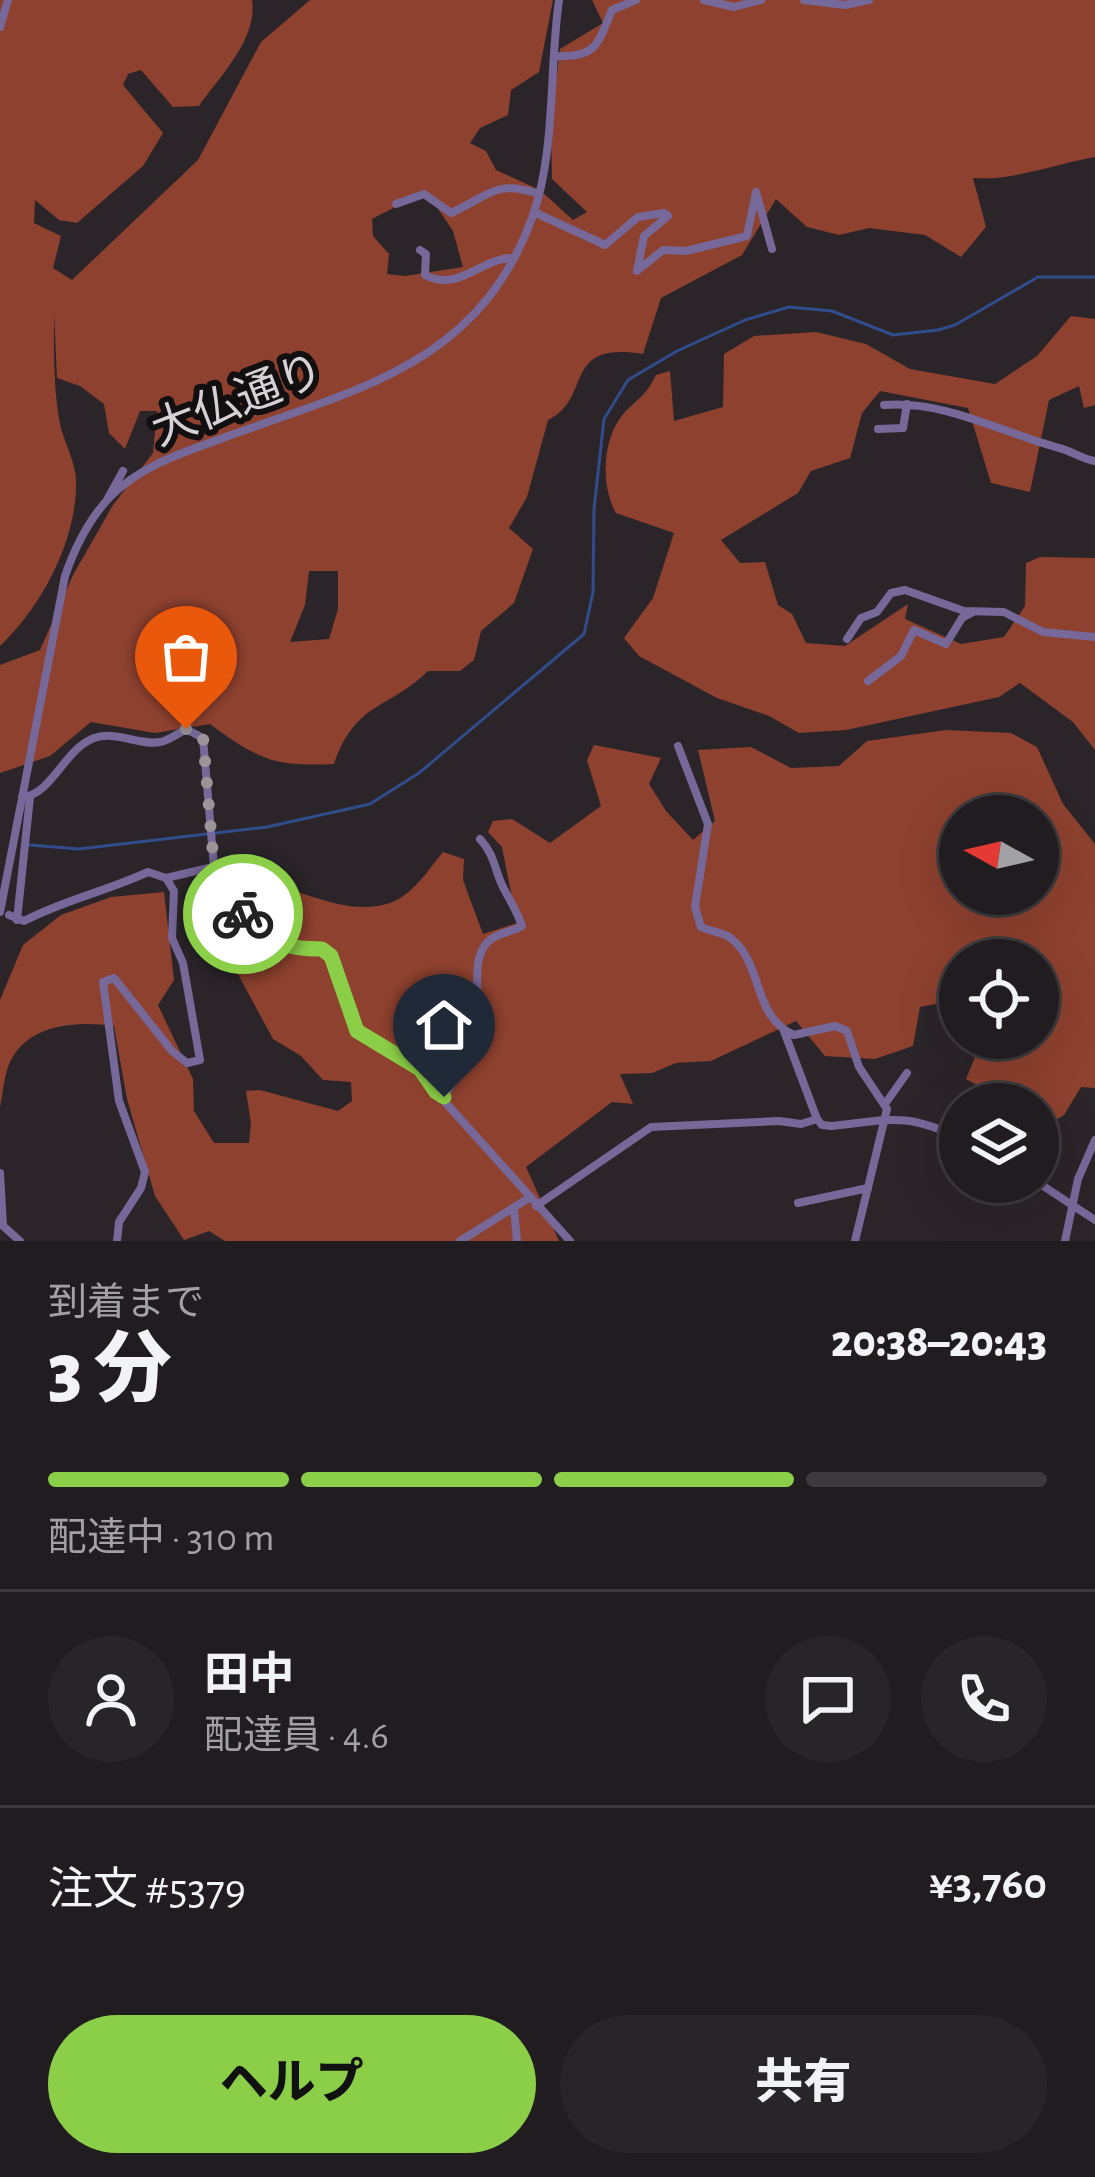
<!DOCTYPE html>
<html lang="ja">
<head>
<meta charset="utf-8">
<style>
  body { margin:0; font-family:"Alegreya Sans","Noto Sans JP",sans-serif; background:#282529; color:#f1f3f6; height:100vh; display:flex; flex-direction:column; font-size:45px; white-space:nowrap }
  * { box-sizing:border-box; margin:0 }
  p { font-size:39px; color:#a2a1a5 }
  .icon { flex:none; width:66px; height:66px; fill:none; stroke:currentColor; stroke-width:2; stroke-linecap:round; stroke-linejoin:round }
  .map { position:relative; height:1241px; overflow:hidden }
  .side { display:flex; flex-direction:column; background:#201c20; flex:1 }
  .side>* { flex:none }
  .needle { width:78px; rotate:278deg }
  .buttons { position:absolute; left:939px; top:795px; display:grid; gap:24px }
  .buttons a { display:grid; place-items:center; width:120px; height:120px; border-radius:50%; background:#201c20; box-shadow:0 12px 48px #0002,0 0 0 3px #3d3a3e; font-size:60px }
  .pin { position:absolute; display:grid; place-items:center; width:102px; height:102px; color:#fff; margin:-123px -51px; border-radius:50% 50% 50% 0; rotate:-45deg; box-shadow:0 0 12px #0007 }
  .pin .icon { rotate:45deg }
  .courier { position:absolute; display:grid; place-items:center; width:120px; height:120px; margin:-60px; border:9px solid #8bce47; border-radius:50%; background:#fff; color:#222; box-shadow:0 3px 15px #0007 }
  .head em { font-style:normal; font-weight:800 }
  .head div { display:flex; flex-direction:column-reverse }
  .head { display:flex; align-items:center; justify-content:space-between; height:204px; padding:0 48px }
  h1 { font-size:78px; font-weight:800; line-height:90px }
  .bar { display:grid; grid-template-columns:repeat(4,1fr); gap:18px 12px; align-content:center; height:144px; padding:0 48px }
  .bar i { height:15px; border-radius:9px; background:#3d3a3e }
  .bar .current { background:#8bce47 }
  .bar p { grid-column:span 4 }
  .line { display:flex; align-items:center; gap:30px; padding:0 48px; border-top:3px solid #3d3a3e }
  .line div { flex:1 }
  .round { display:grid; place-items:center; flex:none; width:126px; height:126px; border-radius:63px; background:#282529 }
  .button { display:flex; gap:24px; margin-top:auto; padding:24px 48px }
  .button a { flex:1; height:138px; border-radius:72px; background:#8bce47; color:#111; font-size:48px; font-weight:800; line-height:138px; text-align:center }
  .button a+a { background:#282529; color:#f1f3f6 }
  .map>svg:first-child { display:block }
</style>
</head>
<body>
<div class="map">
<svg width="1095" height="1241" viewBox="0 0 1095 1241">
  <rect width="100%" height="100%" fill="#2b252a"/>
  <g fill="#8e412f" fill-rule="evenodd">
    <path d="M0 0H252C258 39 220 76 199 106L173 107 141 70 128 74 123 85 163 133 143 166 77 223 59 220 35 200 34 223 61 236 53 268 72 280 198 160 261 42 310 0H553L539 72 511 90 508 115 480 128 470 143 486 151 496 170 540 190 573 220 587 212 552 179 551 123 560 49 603 23 592 0H806L820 6 828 0H1095V157C1054 164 1014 181 973 178L986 227 961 257 925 235 869 228 839 235 807 227 776 199 742 255 661 298 643 354C560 341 594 398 548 420L527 497 509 528 533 549 514 603 481 631 474 660 460 671H428C388 710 356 701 334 764 275 767 257 759 210 724L155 733 91 722 50 756 0 773V665L40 650 73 575 113 505 153 453 157 411H140L125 449 109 433 104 404 80 386 57 378 54 312C54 349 53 387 60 424 64 442 75 461 76 479 78 539 42 606 0 646ZM426 191 453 231 463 267 405 276 387 274 389 254 373 236 372 219ZM309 571H338V609L329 639 290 642 305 605Z"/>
    <path d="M1071 316 1095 319V405L1084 408 1079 386 1049 400 1030 492 991 483 968 408 880 391 862 413 850 458 811 471 798 493 721 540 740 563 765 562 778 605 792 614 806 643 845 646 908 604 905 619 961 644 1004 637 1025 606 1026 563 1040 557 1095 558V750L1073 722 1020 683 999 697 846 730 799 733 769 716 717 698 639 656 624 638 653 598 674 533 616 513C600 485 602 437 625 412 640 397 646 395 656 375L670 371 674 421 723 407 724 354 754 336 816 332 866 344 910 369 995 384 1037 356Z"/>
    <path d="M946 730 1011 733 1037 747 1063 804 1095 844V1088L1081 1087 1064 1115 1051 1123 1038 1119V1104H1011L966 1079 983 1038H1038V960H960V1009L941 1003 920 1007 913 1046 875 1059 825 1056 796 1021 711 1061 676 1063 652 1073 620 1074 633 1104 612 1102 526 1167 559 1241H225L209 1231 184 1240 155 1196 127 1099 114 1026C79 1021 30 1023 11 1060 4 1073 3 1093 0 1107V1000L23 945 61 915 111 897 164 892 174 980 158 1005 193 1079 194 1111 214 1143H249L251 1123 246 1091 260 1090 338 1111 352 1101 351 1082 323 1080 301 1056 273 1039 201 906 202 891C260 854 328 924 390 903 413 895 428 870 443 852L464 859 463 880 483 934 517 923 502 847 488 832 493 821 512 819 550 843 601 806 587 760 594 745 661 758 649 784 666 811 693 840 715 821 698 750 751 747 791 768 839 766 867 741ZM960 816H1038V894H960Z"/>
  </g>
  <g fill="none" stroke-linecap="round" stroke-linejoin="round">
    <polyline stroke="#304c8b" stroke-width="3" points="30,845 79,849 267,827 370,804 419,773 584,634 593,592 594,509 604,419 628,380 677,351 745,320 789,307 832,311 893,335 938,330 955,325 1038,277 1095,277"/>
    <g stroke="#766899" stroke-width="8">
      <polyline points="704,0 734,7 761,0"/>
      <polyline points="804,0 845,5 869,0"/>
      <polyline points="0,27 8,0"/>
      <path d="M554 56C596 58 597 46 612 10L636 0"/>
      <path d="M396 204 424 194 451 213C489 196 495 179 539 194"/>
      <polyline points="534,212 605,245 638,217 664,213 668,216 644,236 637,271 663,250 686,251 747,236 756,192 772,249"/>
      <path d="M420 250 426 254 425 275C459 293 482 257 513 258"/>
      <path d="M884 405C946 400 1002 433 1059 448 1072 451 1082 459 1095 461"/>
      <polyline points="878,429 903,428 907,404"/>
      <polyline points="108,498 123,471"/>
      <polyline points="847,639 861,618 877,612 891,593 905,590 964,611 1004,612 1043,632 1095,637"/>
      <polyline points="868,681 901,656 914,630 946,644 962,618 973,612"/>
      <path d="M678 746 708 824 695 907 701 927C709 931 721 932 729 937 764 961 751 1016 794 1035L835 1026 847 1031 859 1067 887 1109 855 1241"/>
      <path d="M22 797C52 795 64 749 94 738 115 730 140 746 160 742 168 741 179 733 186 729L203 738 214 867 206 880 274 942 288 949H321L331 957 357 1031 420 1069 436 1092 570 1241"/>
      <path d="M0 912 65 576C75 547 88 520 110 497 138 468 178 454 215 441 347 391 477 370 532 218 556 153 549 69 559 0"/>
      <path d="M9 915 24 921C64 900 107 891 148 872L166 878 213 867"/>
      <polyline points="17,920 30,797"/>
      <polyline points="784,1031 817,1119"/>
      <path d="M444 1097 461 1069 485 1046 455 1042 444 1036 477 997C478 978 473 950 493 938 502 932 514 931 522 926 517 911 510 901 503 887 494 869 495 855 480 839"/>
      <polyline points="885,1104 907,1073"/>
      <polyline points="0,1173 3,1226 20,1241"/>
      <polyline points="1037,1182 1095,1220"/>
      <polyline points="798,1203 868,1188"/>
      <path d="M536 1206 651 1127 779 1121 801 1124 817 1119 822 1125 831 1126C891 1120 904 1112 960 1138"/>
      <polyline points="514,1209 517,1241"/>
      <polyline points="117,1241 119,1222 141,1188 145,1172 119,1101 103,982 114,978 172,1051 187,1063 200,1060 183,963 172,938 174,891 166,878"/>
      <polyline points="460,1241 529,1198"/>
      <polyline points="1065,1241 1078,1179 1095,1140"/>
    </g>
  </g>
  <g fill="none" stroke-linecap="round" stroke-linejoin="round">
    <polyline stroke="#9a9598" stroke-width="12" stroke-dasharray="0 21.6" points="186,729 203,737 214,867 206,880 243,914"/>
    <path stroke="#8bce47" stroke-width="15" d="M243 914C274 942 280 949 322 949L331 956 357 1031 420 1069 436 1092 444 1097"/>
  </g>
  <g text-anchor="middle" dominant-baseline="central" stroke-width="12" stroke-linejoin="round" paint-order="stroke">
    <g font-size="45" fill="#d5d1d4" stroke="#120f11">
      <text transform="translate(238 401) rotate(-21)">大仏通り</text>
    </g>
  </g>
</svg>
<div class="buttons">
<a><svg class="needle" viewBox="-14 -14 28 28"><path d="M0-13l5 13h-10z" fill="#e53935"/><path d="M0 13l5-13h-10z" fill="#a2a1a5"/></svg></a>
<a><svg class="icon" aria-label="locate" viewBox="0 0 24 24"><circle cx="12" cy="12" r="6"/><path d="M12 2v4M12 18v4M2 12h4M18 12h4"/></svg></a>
<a><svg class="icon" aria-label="layers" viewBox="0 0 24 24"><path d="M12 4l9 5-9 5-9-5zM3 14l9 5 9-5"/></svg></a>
</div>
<div class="pin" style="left:186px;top:729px;background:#ea580c"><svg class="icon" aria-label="bag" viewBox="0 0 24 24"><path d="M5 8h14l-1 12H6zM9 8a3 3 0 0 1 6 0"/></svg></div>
<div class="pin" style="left:444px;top:1097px;background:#1f2937"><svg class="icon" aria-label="home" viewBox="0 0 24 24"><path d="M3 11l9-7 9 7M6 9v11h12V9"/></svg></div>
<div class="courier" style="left:243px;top:914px"><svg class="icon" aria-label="bike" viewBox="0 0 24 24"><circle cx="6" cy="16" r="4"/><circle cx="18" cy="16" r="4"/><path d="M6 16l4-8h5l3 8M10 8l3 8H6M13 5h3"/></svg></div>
</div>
<section class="side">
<div class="head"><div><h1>3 分</h1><p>到着まで</p></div><em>20:38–20:43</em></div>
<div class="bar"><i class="current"></i><i class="current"></i><i class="current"></i><i></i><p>配達中 · 310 m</p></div>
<div class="line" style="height:216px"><a class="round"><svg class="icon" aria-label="person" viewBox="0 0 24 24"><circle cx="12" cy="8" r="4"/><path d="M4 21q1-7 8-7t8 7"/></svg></a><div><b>田中</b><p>配達員 · 4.6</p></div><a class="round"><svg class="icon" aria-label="chat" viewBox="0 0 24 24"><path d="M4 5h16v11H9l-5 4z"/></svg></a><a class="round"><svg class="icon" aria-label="phone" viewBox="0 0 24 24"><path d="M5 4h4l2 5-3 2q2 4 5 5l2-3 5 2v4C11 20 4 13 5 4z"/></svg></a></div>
<div class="line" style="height:156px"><div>注文 #5379</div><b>¥3,760</b></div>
<div class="button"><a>ヘルプ</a><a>共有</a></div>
</section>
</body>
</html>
